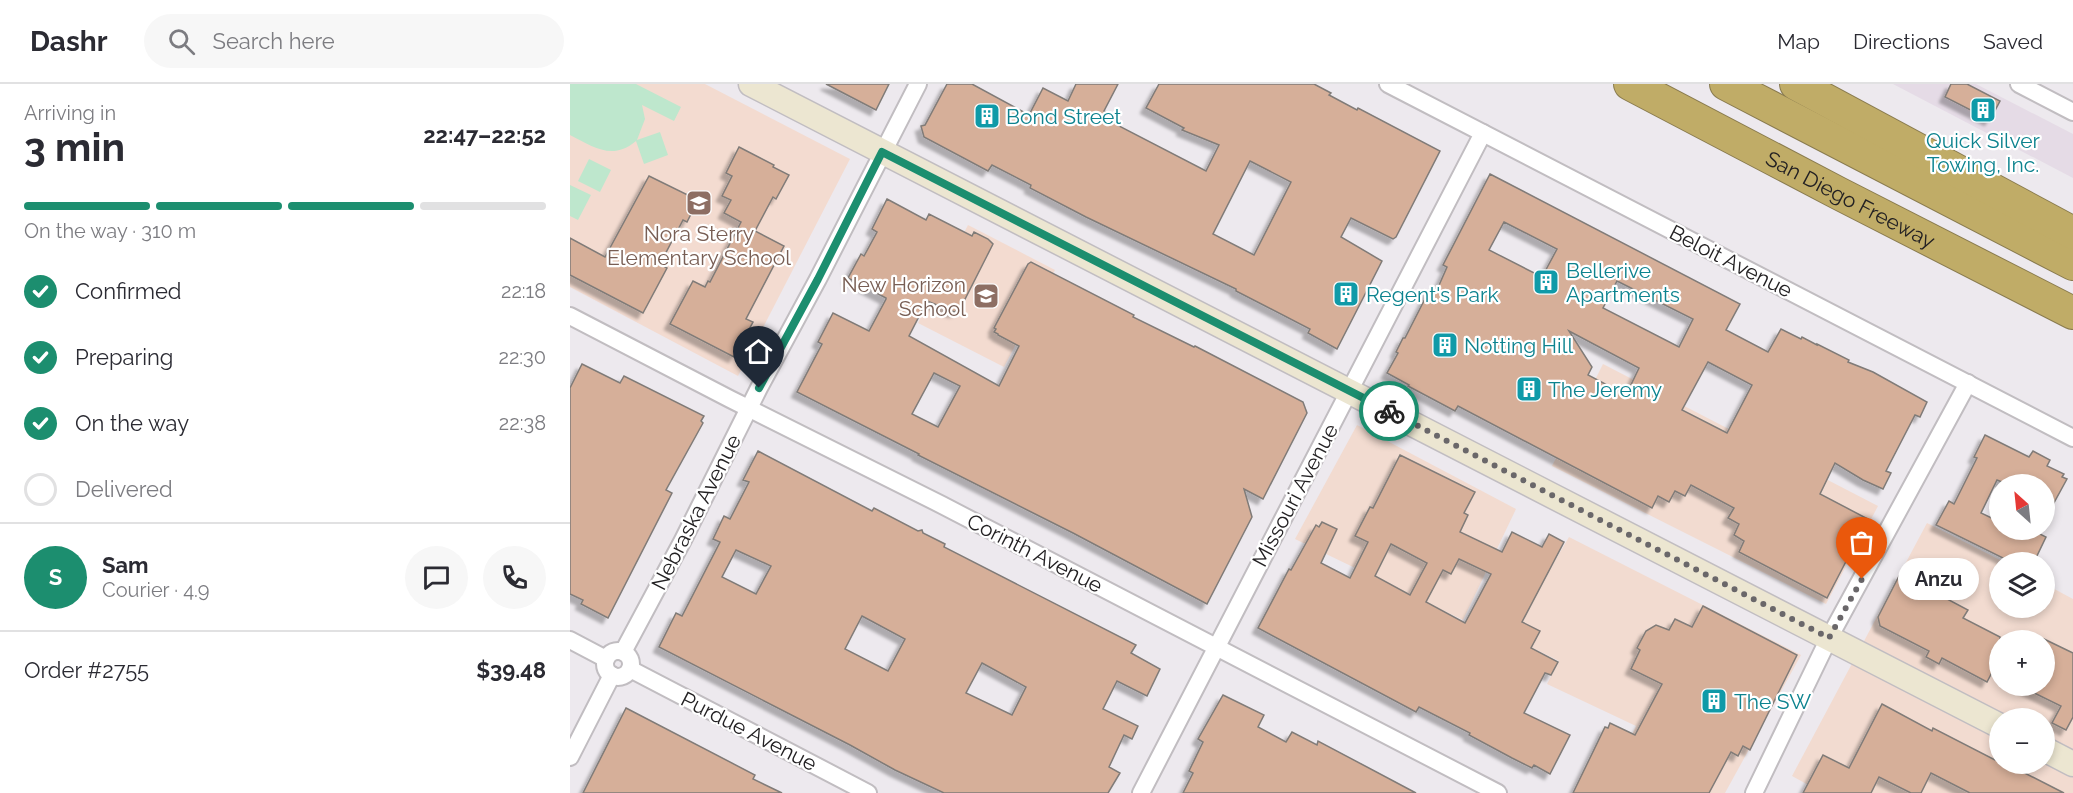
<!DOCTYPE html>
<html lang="en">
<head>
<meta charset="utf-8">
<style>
  body { margin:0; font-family:Raleway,sans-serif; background:#f7f7f7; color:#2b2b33; height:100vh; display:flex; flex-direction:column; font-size:22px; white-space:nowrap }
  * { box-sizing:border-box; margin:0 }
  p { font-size:20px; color:#7c7c81 }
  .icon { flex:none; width:33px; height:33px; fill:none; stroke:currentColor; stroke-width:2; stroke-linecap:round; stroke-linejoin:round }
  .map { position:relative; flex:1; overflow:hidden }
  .drawer { display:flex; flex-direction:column; background:#fff; width:570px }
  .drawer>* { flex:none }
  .needle { width:39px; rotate:333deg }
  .buttons { position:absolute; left:1419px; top:390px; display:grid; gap:12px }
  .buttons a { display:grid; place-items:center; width:66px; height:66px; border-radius:50%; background:#fff; box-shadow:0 3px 9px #0003; font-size:30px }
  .pin { position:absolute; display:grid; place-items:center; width:51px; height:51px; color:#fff; margin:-62px -26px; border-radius:50% 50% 50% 0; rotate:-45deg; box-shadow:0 0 6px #0007 }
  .pin .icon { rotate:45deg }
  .courier { position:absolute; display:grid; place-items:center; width:60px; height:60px; margin:-30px; border:4px solid #1c8e6f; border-radius:50%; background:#fff; color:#222; box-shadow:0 2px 8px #0007 }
  .bubble { position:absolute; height:42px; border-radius:21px; background:#fff; box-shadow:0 3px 9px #0003; font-size:20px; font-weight:700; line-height:42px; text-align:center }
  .summary em { font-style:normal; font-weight:700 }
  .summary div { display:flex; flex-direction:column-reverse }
  .summary { display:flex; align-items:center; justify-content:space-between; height:102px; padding:0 24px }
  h1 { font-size:39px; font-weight:700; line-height:45px }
  .bar { display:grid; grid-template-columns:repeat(4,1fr); gap:9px 6px; align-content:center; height:72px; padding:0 24px }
  .bar i { height:8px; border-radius:4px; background:#e1e1e2 }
  .bar .on { background:#1c8e6f }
  .bar p { grid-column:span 4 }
  .line { display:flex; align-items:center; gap:15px; padding:0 24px; border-top:2px solid #e1e1e2 }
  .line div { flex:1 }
  .round { display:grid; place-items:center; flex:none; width:63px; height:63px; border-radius:32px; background:#f7f7f7 }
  ol { padding:0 24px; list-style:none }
  li { display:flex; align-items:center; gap:18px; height:66px }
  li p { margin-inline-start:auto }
  li .icon { padding:6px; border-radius:50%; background:#1c8e6f; color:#fff; stroke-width:4 }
  li:last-child { color:#7c7c81 }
  li i { width:33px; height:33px; border:3px solid #e1e1e2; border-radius:50% }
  header { display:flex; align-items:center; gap:36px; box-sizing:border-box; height:84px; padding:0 30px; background:#fff; border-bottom:2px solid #e1e1e2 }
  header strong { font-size:28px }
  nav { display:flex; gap:33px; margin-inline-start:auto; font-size:21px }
  .search { width:420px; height:54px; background:#f7f7f7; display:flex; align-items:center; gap:15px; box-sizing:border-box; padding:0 21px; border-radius:33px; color:#7c7c81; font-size:22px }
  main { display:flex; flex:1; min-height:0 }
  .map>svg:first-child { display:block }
</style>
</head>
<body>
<header>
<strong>Dashr</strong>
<div class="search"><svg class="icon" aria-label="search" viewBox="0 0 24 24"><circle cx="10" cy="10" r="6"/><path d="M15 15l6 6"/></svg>Search here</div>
<nav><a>Map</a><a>Directions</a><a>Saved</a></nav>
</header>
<main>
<section class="drawer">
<div class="summary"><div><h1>3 min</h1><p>Arriving in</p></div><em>22:47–22:52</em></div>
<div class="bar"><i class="on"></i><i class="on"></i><i class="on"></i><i></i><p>On the way · 310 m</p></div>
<ol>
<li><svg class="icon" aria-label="check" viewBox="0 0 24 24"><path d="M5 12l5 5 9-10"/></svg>Confirmed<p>22:18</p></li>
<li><svg class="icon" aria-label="check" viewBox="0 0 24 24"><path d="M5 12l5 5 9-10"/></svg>Preparing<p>22:30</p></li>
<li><svg class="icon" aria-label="check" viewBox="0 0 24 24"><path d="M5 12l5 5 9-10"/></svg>On the way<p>22:38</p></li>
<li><i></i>Delivered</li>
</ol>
<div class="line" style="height:108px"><b class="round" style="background:#1c8e6f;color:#fff">S</b><div><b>Sam</b><p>Courier · 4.9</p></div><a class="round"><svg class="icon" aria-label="chat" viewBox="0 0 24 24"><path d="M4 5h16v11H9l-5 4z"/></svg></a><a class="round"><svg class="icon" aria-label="phone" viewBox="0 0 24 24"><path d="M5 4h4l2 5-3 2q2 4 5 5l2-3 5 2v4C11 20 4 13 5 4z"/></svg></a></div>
<div class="line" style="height:78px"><div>Order #2755</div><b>$39.48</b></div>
</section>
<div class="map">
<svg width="1503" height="709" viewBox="0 0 1503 709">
  <defs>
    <filter id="shadow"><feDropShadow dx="-5.5" dy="5.5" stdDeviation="1.5" flood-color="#0004"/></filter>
  </defs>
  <rect width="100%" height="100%" fill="#ede9ee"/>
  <g fill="#f2dbd0" fill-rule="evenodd">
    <polygon points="1033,280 1308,422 1256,520 982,382"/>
    <polygon points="787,341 946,425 893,536 725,455"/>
    <path d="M1357 439 1434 478H1430V524H1474L1475 500 1503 515V709H1253L1222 692ZM1430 556H1474V602H1430ZM1430 634H1474V680H1430Z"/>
    <polygon points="999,453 1231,571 1155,709 1126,709 1052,671 1066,642 977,600 989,577 940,553"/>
  </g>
  <polygon fill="#e5dbe6" points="1323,0 1406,0 1503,50 1503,94"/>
  <g fill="#f3dbd0">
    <polygon points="0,0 135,0 280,75 168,292 0,203"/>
    <polygon points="398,141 485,186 434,283 348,239"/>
  </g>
  <g fill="#bee7cd">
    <path d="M0 0H66L111 23 104 37 72 21 75 35 67 56 90 48 98 71 74 80 66 57C42 77 24 63 0 51Z"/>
    <polygon points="19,75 41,86 30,108 8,97"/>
    <polygon points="0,101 21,111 8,136 0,132"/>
  </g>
  <g fill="#d6af99" stroke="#807b78" stroke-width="1.5" fill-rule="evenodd" filter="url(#shadow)">
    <polygon points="256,0 319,0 306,26"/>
    <path d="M377 0H402L459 31 473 4 498 17 506 0H548L534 27 549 35 547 41 636 87 649 61 612 46 614 44 576 24 589 0H744L761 9 759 11 787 26 788 24 870 67 826 153 823 155 781 134 771 153 812 177 767 265 738 249 740 245 666 207V205L516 133 460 104 461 101 422 81 418 87 354 53 351 42 355 41ZM680 77 721 98 684 171 643 150Z"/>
    <polygon points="1381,0 1397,0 1430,17 1420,36 1375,13"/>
    <polygon points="169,63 204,81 203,83 219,91 206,115 203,113 185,147 214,162 176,235 183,238 164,273 100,240 123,197 135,203 138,197 140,198 171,138 154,129 161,116 152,112 162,92 156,89"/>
    <path d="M920 90 1170 220 1156 246 1198 268 1211 245 1231 255 1232 253 1247 261V260L1279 276 1278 278 1303 288 1357 318 1350 333 1345 331 1316 387 1321 389 1313 405 1293 396 1265 379 1250 410 1298 435 1257 514 1169 468 1174 457 1164 451 1169 440 1158 434 1164 424 1121 401 1115 412 1105 407 1099 418 1088 412 1082 424 888 322 885 327 838 302 839 301 817 289 828 269 826 268 833 254H835L860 205 866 208 877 183 873 181ZM934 138 987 165 972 193 919 166ZM1047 197 1123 235 1109 263 1033 224ZM999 247 1069 284 1056 311 1018 291 1022 283ZM1138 278 1182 301 1157 349 1112 326Z"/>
    <polygon points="79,92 128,116 117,138 113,136 90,180 97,184 73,229 0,191 0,154 35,173"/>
    <path d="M317 115 356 136 359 130 402 152 404 148 418 155 423 160 389 227 387 225 385 228 382 227 357 217 339 252 429 302 449 262 428 251V250L424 248 426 245 424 244 458 180 461 178 564 231 563 233 624 263 625 262 733 318 737 329 693 415 674 405 682 433 637 520 503 449 348 371 349 370 227 308 252 260 248 258 263 229 299 247 316 215V214L278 194 291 170 294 172 307 148 302 145ZM364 289 390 302 368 343 342 330Z"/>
    <polygon points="12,280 50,299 54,292 134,332 131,337 133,339 96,406 102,409 38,534 11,520 13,516 0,510 0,304"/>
    <polygon points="1415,351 1459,373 1463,367 1480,376 1477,382 1494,390 1492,393 1497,395 1474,437 1474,400 1437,400 1427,396 1411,429 1430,438 1430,446 1462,446 1476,453 1464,478 1441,478 1366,441 1379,417 1384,420 1407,374 1404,373"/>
    <path d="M188 367 302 427 304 424 348 447 352 446 353 449 375 460 374 463 566 561 561 569 590 585 577 612 547 597 533 625 568 642 562 655 554 651 539 683 550 689 538 709H374L325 686 280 661 89 563 106 529 112 532 150 458 143 455 154 432 160 435 179 398 173 396ZM166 466 201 482 186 510 152 493ZM292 532 335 555 318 587 275 565ZM412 579 456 603 442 631 396 609Z"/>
    <path d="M830 371 905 408 894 429 898 431 890 448 932 468 942 448 972 463 979 450 994 458 952 538 970 547 961 564 988 578 981 591 975 589 954 629 1000 651 980 690 964 681 962 684 942 674 899 651 900 649 849 623 846 628 688 544 719 485 721 486 746 441 749 443 752 438 767 445 751 479 780 494 798 458 785 452 800 423 803 424ZM821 460 857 479 840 511 805 492ZM889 475 921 490 895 539 856 518 873 486 881 490Z"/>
    <polygon points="1330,490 1398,526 1393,534 1430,553 1430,573 1417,598 1372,574 1369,580 1356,573 1359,567 1310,542 1308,533"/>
    <polygon points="1133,522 1227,571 1180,666 1173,662 1168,672 1161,668 1139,709 1003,709 1035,643 1038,644 1040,639 1065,651 1092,600 1061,585 1070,566 1067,564 1076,547 1086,541 1099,546 1105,535 1122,543"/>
    <polygon points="1474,555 1503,569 1503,633 1496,646 1482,639 1491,622 1450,602 1474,602"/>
    <polygon points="653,611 694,631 688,643 716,658 722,648 747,661 748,657 846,709 613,709 623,689 619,687 633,658 628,655"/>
    <polygon points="1312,620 1362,647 1363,644 1425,676 1426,674 1430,676 1430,680 1437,680 1494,709 1400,709 1361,689 1351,709 1341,709 1309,693 1301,709 1233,709 1253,671 1279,684"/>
    <polygon points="56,624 185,691 183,695 212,709 13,709"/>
  </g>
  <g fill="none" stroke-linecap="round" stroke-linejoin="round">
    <g stroke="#c1bdc1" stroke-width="20">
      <g id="street">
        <polyline points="818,0 1503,354"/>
        <polyline points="1449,0 1503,28"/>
        <polyline points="0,232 160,315 372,421 928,709"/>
        <polyline points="0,556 36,575"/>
        <circle cx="48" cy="580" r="13"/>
        <polyline points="53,568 113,456 189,304 248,195 348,0"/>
        <polyline points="60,585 298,709"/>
        <polyline points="0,673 42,591"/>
        <polyline points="571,709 913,49"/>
        <polyline points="1184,709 1259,554 1398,299"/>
      </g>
    </g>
    <g stroke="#c1bdc1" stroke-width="27">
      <g id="secondary">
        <polyline points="181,0 1430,642"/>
        <polyline points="1474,665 1503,680"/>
      </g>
    </g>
    <g stroke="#897b4f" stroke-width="34">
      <g id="highway">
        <path id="s1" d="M1060 0 1268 109 1503 229"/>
        <polyline points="1156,0 1503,180"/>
        <polyline points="1226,0 1503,149"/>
      </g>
    </g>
    <use href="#street" stroke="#fff" stroke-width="16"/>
    <use href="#secondary" stroke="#ece6d1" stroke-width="24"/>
    <use href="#highway" stroke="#c0ac67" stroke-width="32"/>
  </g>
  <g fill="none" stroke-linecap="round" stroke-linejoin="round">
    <polyline stroke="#6a676a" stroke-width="6" stroke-dasharray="0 10.8" points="819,327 1259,554 1292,495"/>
    <polyline stroke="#1c8e6f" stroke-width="8" points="189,304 248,195 312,68 819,327"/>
  </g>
  <defs>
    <g id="building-square" transform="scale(1.35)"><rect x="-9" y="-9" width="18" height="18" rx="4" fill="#0f9aa8" stroke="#fff"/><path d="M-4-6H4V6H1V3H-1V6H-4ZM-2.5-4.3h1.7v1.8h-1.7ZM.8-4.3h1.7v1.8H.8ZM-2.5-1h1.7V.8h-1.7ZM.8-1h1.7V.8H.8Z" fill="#fff"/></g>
    <g id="school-square" transform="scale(1.35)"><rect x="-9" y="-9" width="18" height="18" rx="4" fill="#8d6e63" stroke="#fff"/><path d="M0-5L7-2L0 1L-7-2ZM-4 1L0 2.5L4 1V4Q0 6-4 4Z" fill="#fff"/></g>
  </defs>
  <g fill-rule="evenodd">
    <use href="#building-square" x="1413" y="26"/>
    <use href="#building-square" x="417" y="32"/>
    <use href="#school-square" x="129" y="119"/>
    <use href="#building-square" x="976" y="198"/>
    <use href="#building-square" x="776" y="210"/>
    <use href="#school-square" x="416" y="212"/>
    <use href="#building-square" x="875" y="261"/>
    <use href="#building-square" x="959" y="305"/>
    <use href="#building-square" x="1144" y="617"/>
  </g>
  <g text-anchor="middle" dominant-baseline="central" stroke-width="4.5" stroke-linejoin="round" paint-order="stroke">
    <g font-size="21" fill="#0d838f" stroke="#fff" text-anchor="start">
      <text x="436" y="32">Bond Street</text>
      <text x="1413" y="56" text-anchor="middle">Quick Silver<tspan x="1413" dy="24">Towing, Inc.</tspan></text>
      <text x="996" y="186">Bellerive<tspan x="996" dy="24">Apartments</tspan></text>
      <text x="796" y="210">Regent's Park</text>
      <text x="894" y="261">Notting Hill</text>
      <text x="978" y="305">The Jeremy</text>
      <text x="1164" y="617">The SW</text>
    </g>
    <g font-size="21" fill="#232123" stroke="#fff">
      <text stroke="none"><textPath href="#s1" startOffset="249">San Diego Freeway</textPath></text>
      <text transform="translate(1161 177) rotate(27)">Beloit Avenue</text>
      <text transform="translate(725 411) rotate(-62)">Missouri Avenue</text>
      <text transform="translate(126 428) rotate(-63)">Nebraska Avenue</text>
      <text transform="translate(465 469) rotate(27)">Corinth Avenue</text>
      <text transform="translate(179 647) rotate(27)">Purdue Avenue</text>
    </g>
    <g font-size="21" fill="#785e54" stroke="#fff">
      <text x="129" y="149">Nora Sterry<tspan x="129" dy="24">Elementary School</tspan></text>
      <text x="396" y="200" text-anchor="end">New Horizon<tspan x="396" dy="24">School</tspan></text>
    </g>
  </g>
</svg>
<div class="buttons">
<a><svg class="needle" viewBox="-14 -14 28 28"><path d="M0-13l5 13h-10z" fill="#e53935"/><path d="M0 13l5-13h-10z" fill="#7c7c81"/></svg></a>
<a><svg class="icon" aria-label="layers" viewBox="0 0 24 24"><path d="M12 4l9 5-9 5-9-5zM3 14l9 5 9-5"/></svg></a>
<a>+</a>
<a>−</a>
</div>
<div class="pin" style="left:1292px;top:495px;background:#ea580c"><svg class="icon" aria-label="bag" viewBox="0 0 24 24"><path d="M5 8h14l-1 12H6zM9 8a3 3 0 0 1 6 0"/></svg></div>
<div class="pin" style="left:189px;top:304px;background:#1f2937"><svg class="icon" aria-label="home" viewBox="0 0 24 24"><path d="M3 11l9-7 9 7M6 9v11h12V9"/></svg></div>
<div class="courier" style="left:819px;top:327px"><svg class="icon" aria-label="bike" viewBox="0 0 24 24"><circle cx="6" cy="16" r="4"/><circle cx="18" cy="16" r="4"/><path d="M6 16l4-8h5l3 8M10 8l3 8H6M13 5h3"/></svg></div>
<div class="bubble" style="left:1328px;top:474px;width:81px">Anzu</div>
</div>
</main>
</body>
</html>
